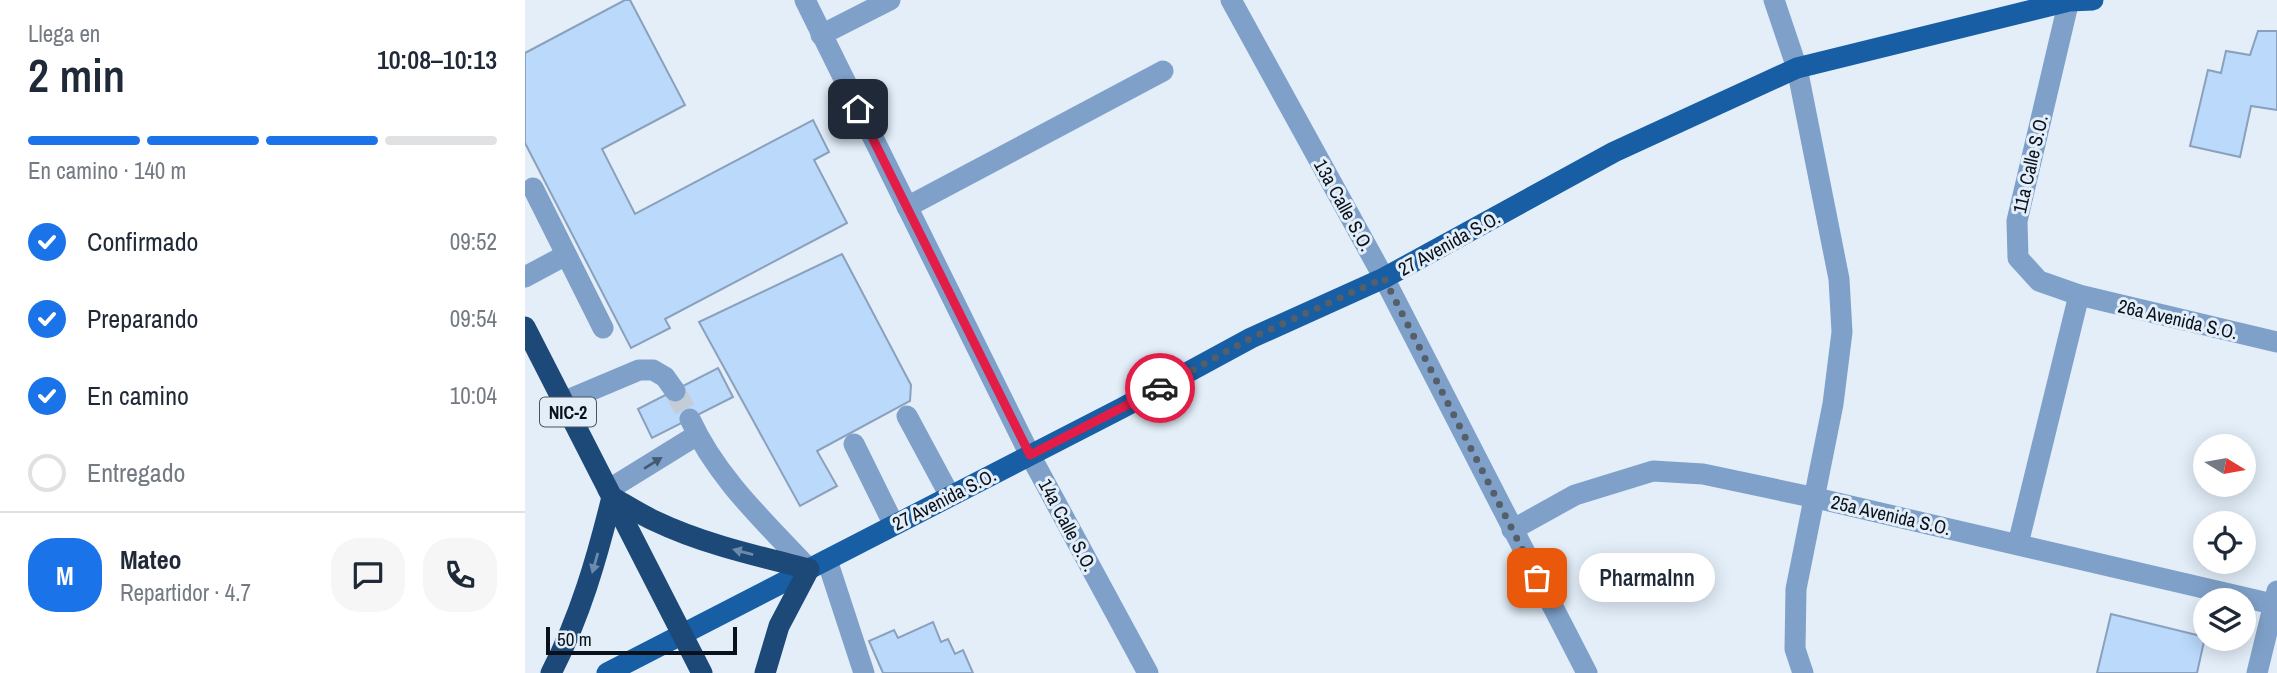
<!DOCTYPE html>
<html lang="es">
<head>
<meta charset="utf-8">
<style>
  body { margin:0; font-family:"Archivo Narrow",sans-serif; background:#f6f6f7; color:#1f2937; height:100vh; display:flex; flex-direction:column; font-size:26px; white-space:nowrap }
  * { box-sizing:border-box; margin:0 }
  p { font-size:23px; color:#747a83 }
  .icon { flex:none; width:38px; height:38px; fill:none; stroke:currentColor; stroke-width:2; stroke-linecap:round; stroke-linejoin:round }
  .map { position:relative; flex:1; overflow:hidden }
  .panel { display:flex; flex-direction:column; background:#fff; width:525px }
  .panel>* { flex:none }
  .needle { width:46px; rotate:101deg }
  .tools { position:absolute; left:1668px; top:434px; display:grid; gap:14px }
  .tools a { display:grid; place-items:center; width:63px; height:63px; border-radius:50%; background:#fff; box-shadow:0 4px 18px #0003; font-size:35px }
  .scale { position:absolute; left:21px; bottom:18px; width:191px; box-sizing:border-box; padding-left:7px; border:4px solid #09121c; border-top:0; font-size:19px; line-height:24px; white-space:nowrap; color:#09121c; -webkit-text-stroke:5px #e3eef9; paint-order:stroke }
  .pin { position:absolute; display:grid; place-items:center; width:60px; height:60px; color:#fff; margin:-30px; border-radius:14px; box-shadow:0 4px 10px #0006 }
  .courier { position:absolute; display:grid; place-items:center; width:70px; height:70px; margin:-35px; border:5px solid #e11d48; border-radius:50%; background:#fff; color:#222; box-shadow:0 2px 9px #0007 }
  .bubble { position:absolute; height:49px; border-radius:24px; background:#fff; box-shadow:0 4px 18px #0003; font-size:23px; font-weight:600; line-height:49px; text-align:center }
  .summary em { font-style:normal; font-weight:600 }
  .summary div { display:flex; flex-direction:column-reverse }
  .summary { display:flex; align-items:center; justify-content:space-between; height:119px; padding:0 28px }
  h1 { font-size:46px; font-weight:600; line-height:52px }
  .bar { display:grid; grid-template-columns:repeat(4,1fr); gap:10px 7px; align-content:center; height:84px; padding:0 28px }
  .bar i { height:9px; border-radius:5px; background:#e0e1e3 }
  .bar .active { background:#1a73e8 }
  .bar p { grid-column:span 4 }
  .line { display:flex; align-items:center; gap:18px; padding:0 28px; border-top:2px solid #e0e1e3 }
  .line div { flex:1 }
  .round { display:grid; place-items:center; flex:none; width:74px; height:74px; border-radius:28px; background:#f6f6f7 }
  ol { padding:0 28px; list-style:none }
  li { display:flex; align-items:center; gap:21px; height:77px }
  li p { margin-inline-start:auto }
  li .icon { padding:7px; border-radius:50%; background:#1a73e8; color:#fff; stroke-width:4 }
  li:last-child { color:#747a83 }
  li i { width:38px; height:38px; border:4px solid #e0e1e3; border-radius:50% }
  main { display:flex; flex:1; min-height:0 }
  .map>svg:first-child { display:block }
</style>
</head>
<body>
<main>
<section class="panel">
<div class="summary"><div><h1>2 min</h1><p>Llega en</p></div><em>10:08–10:13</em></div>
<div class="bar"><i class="active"></i><i class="active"></i><i class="active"></i><i></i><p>En camino · 140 m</p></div>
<ol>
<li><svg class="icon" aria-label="check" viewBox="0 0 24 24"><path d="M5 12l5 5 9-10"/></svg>Confirmado<p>09:52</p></li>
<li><svg class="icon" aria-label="check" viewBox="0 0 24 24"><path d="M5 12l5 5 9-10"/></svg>Preparando<p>09:54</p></li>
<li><svg class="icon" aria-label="check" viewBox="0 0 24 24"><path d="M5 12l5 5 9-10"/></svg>En camino<p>10:04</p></li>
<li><i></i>Entregado</li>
</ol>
<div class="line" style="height:126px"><b class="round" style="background:#1a73e8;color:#fff">M</b><div><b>Mateo</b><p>Repartidor · 4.7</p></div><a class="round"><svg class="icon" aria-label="chat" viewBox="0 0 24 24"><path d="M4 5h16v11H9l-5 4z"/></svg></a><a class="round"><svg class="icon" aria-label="phone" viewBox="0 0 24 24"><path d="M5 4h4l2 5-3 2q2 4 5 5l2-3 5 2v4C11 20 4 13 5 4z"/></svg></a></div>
</section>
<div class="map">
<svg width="1752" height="673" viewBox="0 0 1752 673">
  <rect width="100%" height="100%" fill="#e3eef9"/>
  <g fill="#bbd9fb" stroke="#8aa1bd" stroke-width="2">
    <polygon points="100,0 105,0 160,105 77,149 110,214 288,120 304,152 289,160 322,223 140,319 145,328 106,348 0,143 0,53"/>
    <polygon points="1733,31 1752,31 1752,110 1726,106 1715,157 1665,146 1683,70 1696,73 1701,51 1725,55"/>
    <polygon points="317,254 386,385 385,401 292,451 312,486 275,506 174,322"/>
    <polygon points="193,368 208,397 127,438 113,409"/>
    <polygon points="1586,614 1680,637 1672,673 1572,673"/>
    <polygon points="408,622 416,642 423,639 430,654 438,650 448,673 358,673 344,641 369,630 373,638"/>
  </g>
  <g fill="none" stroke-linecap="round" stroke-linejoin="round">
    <polyline stroke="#c2cdd8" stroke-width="21" stroke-dasharray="21 10" stroke-linecap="butt" points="150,391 165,419"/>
    <g stroke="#7fa1c9" stroke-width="21">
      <polyline points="280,0 505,455 623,673"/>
      <polyline points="706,0 859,278 1062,673"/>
      <polyline points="1249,0 1272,68 1314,279 1317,332 1308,404 1271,589 1270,649 1278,673"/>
      <polyline points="1544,0 1492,221 1493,258 1514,281 1554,295 1752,342"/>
      <polyline points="296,35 365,0"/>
      <polyline points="8,188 78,328"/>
      <polyline points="382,207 638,71"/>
      <polyline points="0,277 41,255"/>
      <polyline points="38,402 114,370 128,370 140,377 150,391"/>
      <polyline points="382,416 425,496"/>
      <path d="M165 419C192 478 240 522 284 569"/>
      <polyline points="329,444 369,525"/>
      <polyline points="83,490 172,435"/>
      <polyline points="987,530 1050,495 1128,471 1178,474 1291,498 1752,605"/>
      <polyline points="1493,544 1554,295"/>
      <polyline points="302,560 339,673"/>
      <polyline points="1732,673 1752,591"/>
    </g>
    <polyline stroke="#175ea5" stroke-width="21" points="82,673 597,408 726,338 859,278 1089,152 1272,68 1544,1 1568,0"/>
    <g stroke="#1d4978" stroke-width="21">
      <polyline points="0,327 177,673"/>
      <path d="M87 497C101 505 115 514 130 521 178 544 232 556 284 569L254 626 240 673"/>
      <path d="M26 673C55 617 72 558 87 497"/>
    </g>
  </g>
  <defs><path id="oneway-solid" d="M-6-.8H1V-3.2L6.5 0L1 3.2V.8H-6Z" transform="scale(1.75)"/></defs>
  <use fill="#445a72" href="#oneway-solid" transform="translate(128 463) rotate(-32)"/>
  <g fill="#6c8bac">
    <use href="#oneway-solid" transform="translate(218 552) rotate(-165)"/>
    <use href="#oneway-solid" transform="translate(70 563) rotate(106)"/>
  </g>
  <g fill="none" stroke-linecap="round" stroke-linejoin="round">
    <polyline stroke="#555f69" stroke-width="7" stroke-dasharray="0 12.6" points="635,388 726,338 859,278 1012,578"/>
    <polyline stroke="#e11d48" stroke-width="9" points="333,109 505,455 635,388"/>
  </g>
  <g text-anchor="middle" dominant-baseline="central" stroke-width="6" stroke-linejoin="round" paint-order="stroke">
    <rect fill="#e3eef9" stroke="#4a545e" stroke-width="2" x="15" y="397.5" width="56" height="29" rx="5"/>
    <g font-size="18" font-weight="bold" fill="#09121c">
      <text x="43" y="412">NIC-2</text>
    </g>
    <g font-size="19" fill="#09121c" stroke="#e3eef9">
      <text transform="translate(1505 164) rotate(-77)">11a Calle S.O.</text>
      <text transform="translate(819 205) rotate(61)">13a Calle S.O.</text>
      <text transform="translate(924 243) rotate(-29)">27 Avenida S.O.</text>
      <text transform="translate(1653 319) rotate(13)">26a Avenida S.O.</text>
      <text transform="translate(419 499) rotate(-27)">27 Avenida S.O.</text>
      <text transform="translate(1366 515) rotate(13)">25a Avenida S.O.</text>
      <text transform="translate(543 525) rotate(62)">14a Calle S.O.</text>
    </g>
  </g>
</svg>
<div class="tools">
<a><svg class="needle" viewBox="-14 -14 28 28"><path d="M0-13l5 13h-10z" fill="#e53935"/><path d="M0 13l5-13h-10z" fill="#747a83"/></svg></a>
<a><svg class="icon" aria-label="locate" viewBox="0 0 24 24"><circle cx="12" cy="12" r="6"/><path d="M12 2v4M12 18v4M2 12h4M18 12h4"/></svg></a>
<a><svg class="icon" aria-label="layers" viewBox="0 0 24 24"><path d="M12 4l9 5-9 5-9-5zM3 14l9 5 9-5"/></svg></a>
</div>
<div class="scale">50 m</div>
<div class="pin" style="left:1012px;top:578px;background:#ea580c"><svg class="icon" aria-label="bag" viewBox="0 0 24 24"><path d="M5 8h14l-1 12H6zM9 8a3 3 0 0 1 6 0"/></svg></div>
<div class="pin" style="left:333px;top:109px;background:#1f2937"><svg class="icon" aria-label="home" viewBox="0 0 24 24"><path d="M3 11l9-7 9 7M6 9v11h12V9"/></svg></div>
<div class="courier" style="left:635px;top:388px"><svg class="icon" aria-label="car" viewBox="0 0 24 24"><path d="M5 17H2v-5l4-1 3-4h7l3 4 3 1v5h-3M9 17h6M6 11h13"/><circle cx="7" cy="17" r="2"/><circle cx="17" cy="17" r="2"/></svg></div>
<div class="bubble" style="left:1054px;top:553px;width:136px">PharmaInn</div>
</div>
</main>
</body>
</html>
